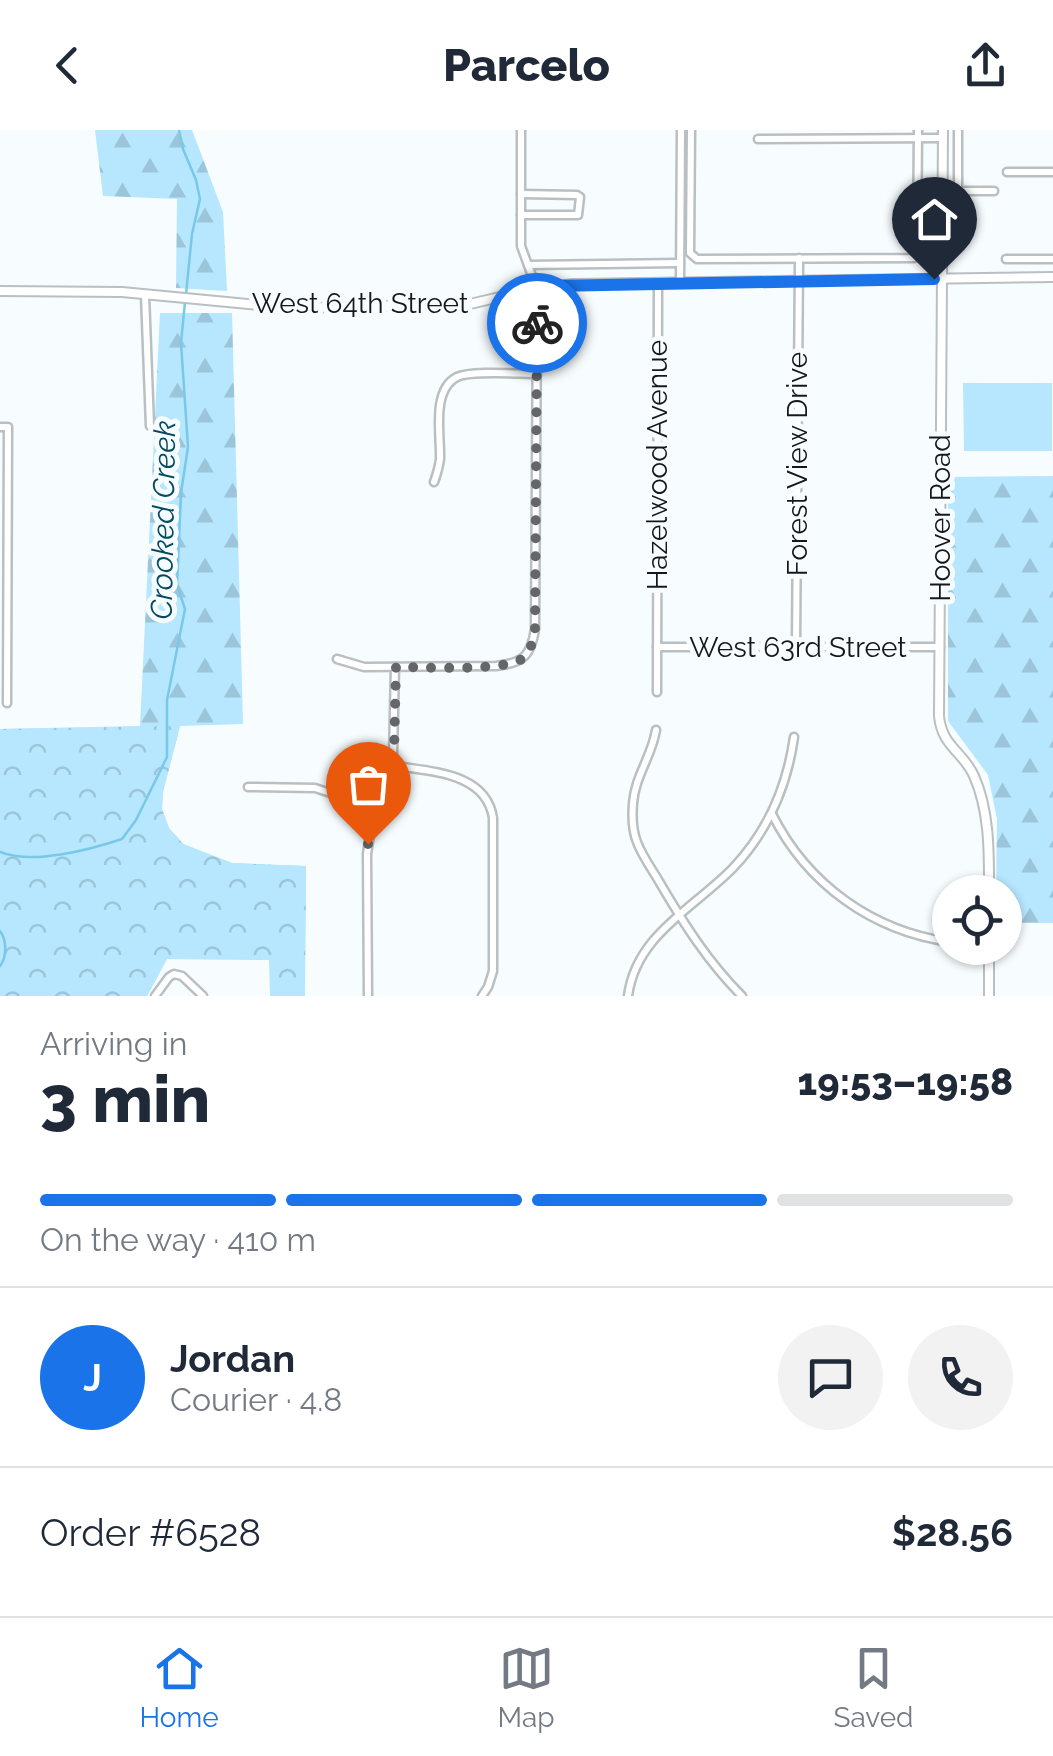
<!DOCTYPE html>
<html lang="en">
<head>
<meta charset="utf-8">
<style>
  body { margin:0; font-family:Raleway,sans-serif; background:#f2f2f3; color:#1f2937; height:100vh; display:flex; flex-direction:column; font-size:38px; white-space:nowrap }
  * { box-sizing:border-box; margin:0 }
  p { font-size:32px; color:#747a83 }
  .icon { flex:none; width:55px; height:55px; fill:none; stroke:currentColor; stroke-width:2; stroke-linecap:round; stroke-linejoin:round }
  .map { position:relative; height:866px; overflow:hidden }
  .details { display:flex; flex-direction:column; background:#fff; flex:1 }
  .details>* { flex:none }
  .fabs { position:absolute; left:932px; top:745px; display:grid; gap:20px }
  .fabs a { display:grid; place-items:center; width:90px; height:90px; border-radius:50%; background:#fff; box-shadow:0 2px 8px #0004; font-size:50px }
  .pin { position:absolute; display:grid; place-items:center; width:85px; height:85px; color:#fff; margin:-102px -42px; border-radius:50% 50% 50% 0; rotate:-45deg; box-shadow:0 0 10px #0007 }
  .pin .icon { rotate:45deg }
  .courier { position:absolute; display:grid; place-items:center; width:100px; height:100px; margin:-50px; border:8px solid #1a73e8; border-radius:50%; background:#fff; color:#222; box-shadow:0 2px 12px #0007 }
  .headline em { font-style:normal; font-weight:800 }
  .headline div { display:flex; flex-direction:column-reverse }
  .headline { display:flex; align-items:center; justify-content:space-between; height:170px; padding:0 40px }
  h1 { font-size:65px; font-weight:800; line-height:75px }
  .bar { display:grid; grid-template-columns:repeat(4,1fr); gap:15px 10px; align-content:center; height:120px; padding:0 40px }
  .bar i { height:12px; border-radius:8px; background:#e0e1e3 }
  .bar .selected { background:#1a73e8 }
  .bar p { grid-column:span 4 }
  .line { display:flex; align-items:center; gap:25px; padding:0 40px; border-top:2px solid #e0e1e3 }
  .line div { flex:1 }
  .round { display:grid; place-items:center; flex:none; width:105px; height:105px; border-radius:52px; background:#f2f2f3 }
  header { display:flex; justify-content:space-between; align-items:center; height:130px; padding:0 40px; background:#fff; font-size:45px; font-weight:800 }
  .menu { display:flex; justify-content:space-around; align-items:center; height:140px; border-top:2px solid #e0e1e3; background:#fff; font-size:28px; color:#747a83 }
  .menu a { display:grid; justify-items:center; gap:5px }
  .menu .selected { color:#1a73e8 }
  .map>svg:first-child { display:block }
</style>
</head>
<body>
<header><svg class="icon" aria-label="back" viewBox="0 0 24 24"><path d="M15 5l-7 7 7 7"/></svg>Parcelo<svg class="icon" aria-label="share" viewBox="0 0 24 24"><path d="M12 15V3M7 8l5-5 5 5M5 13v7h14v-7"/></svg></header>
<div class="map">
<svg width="1053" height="866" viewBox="0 0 1053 866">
  <defs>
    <pattern id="forest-firs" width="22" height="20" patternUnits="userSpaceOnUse" patternTransform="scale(2.5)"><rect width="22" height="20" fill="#b6e7fe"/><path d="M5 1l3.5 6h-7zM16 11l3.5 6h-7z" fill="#9cc5d9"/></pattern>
    <pattern id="park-crowns" width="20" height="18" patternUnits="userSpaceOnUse" patternTransform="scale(2.5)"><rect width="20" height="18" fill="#b6e7fe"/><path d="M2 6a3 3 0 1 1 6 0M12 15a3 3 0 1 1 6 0" fill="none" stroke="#9cc5d9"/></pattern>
  </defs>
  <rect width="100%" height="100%" fill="#f7fcff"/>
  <g fill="url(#forest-firs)">
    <polygon points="95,0 192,0 223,82 227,161 176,158 177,69 103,66"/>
    <polygon points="160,183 232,183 243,594 180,596 163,662 162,679 169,698 183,714 232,733 306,736 305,830 167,829 147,866 0,866 0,599 140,596"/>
    <polygon points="1053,346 1053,793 1005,793 1005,762 996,762 997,689 988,645 948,591 948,347"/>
  </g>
  <polygon fill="url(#park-crowns)" points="180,596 163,662 162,679 169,698 183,714 232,733 306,736 305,866 270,866 269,830 167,829 147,866 0,866 0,599"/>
  <polygon fill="#b6e7fe" points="963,253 1052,253 1052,321 964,321"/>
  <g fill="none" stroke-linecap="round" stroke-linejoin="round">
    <g stroke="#79c8ea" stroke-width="2.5">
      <polyline points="179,0 183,19 196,50 200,69 192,104 186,164"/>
      <path d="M0 722C32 735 89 720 122 709L136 690 167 627V570L185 479 177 455 181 363 188 317 181 213 185 172"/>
      <path d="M0 801C7 810 7 827 0 836"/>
    </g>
    <g stroke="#b9bfc2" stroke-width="11">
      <g id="street">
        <polyline points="691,0 690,123 697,129 914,128 917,122 918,0"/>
        <polyline points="958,0 958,61 994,61"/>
        <polyline points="758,9 943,8"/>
        <polyline points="1007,42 1053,42"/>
        <polyline points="521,64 577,65 580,67 578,85 521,85"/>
        <polyline points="1006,129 1053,129"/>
        <polyline points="528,135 680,133"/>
        <polyline points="680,153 681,0"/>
        <polyline points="145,165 150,296"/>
        <polyline points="0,297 8,297 7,573"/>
        <path d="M434 352C437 344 439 337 440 329 441 306 431 260 457 247 471 240 519 244 537 244"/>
        <polyline points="657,517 940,517"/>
        <polyline points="796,517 799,128"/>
        <path d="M337 529 364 537 496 536C523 533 531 526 535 499L537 188 532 146 521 116V0"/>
        <polyline points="657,562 658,153"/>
        <path d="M656 600C652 626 635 646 633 673 632 686 632 700 637 712 642 726 652 739 660 753 684 794 708 832 742 866"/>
        <path d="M391 635C428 642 486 641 493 688V841L488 857 482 866"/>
        <polyline points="248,657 315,658 377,678"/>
        <path d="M772 684C807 754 872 801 950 812"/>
        <polyline points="155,866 169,847 174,844 182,846 203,866"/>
        <polyline points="368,866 367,724 372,693 393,625 395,537"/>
        <path d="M628 866C636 805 693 779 733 738 768 701 787 657 794 607"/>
      </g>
    </g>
    <g stroke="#b9bfc2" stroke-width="12">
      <g id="secondary">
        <path d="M943 0 939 586C942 617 963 621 974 646 990 682 989 724 989 762"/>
        <polyline points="0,161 122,162 290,178 470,174 534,159 573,154 1053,147"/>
        <polyline points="989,818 989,866"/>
      </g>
    </g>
    <use href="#street" stroke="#fff" stroke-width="6"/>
    <use href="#secondary" stroke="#fff" stroke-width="8"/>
  </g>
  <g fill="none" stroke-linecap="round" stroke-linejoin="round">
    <path stroke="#646769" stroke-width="10" stroke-dasharray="0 18" d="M368 714 394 625 396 537C420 537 508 542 523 528 532 520 533 509 535 499L537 193"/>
    <polyline stroke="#1a73e8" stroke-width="12" points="537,193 534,159 551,156 934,149"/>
  </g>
  <g text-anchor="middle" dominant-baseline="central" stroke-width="10" stroke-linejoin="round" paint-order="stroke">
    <g font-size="28" fill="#151718" stroke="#f7fcff">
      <text x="360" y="173">West 64th Street</text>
      <text transform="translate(797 334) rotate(-90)">Forest View Drive</text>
      <text transform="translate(657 335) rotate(-90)">Hazelwood Avenue</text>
      <text transform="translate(940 388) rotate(-90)">Hoover Road</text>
      <text x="798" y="517">West 63rd Street</text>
    </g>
    <g font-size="30" font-style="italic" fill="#034a61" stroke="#f7fcff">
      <text transform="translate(163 390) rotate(-89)">Crooked Creek</text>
    </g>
  </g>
</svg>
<div class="fabs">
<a><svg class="icon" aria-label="locate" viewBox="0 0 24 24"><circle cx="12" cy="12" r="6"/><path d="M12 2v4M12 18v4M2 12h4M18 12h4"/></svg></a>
</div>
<div class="pin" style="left:368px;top:714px;background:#ea580c"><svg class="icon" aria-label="bag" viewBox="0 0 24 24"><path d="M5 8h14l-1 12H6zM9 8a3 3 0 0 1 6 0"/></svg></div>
<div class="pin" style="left:934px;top:149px;background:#1f2937"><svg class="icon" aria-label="home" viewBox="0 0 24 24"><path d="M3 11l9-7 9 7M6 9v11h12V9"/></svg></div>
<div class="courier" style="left:537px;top:193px"><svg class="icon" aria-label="bike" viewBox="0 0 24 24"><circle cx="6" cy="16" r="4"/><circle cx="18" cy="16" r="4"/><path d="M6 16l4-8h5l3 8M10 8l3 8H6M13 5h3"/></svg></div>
</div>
<section class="details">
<div class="headline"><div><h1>3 min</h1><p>Arriving in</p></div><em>19:53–19:58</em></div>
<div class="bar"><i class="selected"></i><i class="selected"></i><i class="selected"></i><i></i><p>On the way · 410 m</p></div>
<div class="line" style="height:180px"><b class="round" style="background:#1a73e8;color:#fff">J</b><div><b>Jordan</b><p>Courier · 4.8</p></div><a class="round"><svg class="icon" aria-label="chat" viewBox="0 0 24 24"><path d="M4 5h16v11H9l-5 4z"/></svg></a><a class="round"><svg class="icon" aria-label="phone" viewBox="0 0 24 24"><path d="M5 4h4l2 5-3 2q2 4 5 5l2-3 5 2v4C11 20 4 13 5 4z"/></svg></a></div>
<div class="line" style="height:130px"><div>Order #6528</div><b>$28.56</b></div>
</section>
<nav class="menu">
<a class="selected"><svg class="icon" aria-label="home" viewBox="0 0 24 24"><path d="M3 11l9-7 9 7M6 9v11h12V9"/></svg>Home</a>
<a><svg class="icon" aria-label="map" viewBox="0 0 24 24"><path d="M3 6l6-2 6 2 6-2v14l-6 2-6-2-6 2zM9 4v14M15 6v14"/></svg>Map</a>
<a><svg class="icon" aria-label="saved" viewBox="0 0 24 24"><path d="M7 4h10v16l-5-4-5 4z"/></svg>Saved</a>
</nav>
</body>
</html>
